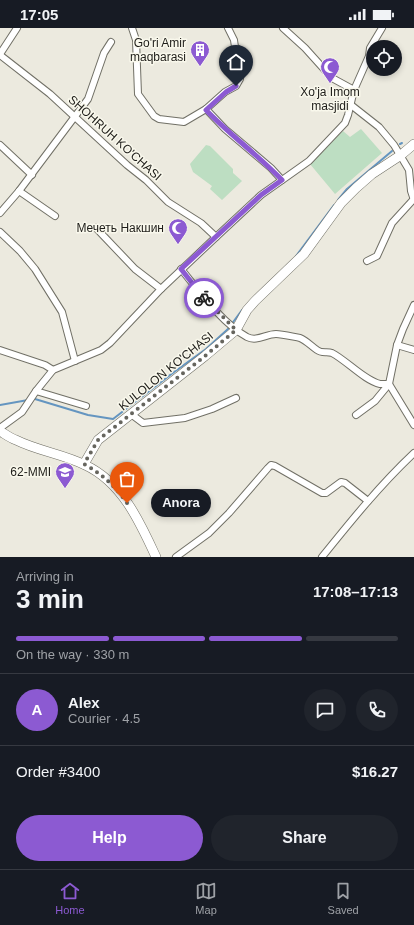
<!DOCTYPE html>
<html lang="en">
<head>
<meta charset="utf-8">
<style>
  body { margin:0; font-family:Arial,sans-serif; background:#20242c; color:#f1f3f6; height:100vh; display:flex; flex-direction:column; font-size:15px; white-space:nowrap }
  * { box-sizing:border-box; margin:0 }
  p { font-size:13px; color:#9ea1a6 }
  .icon { flex:none; width:22px; height:22px; fill:none; stroke:currentColor; stroke-width:2; stroke-linecap:round; stroke-linejoin:round }
  .map { position:relative; height:529px; overflow:hidden }
  .drawer { display:flex; flex-direction:column; background:#171b24; flex:1 }
  .drawer>* { flex:none }
  .controls { position:absolute; left:366px; top:12px; display:grid; gap:8px }
  .controls a { display:grid; place-items:center; width:36px; height:36px; border-radius:50%; background:#171b24; box-shadow:0 2px 6px #0003; font-size:20px }
  .pin { position:absolute; display:grid; place-items:center; width:34px; height:34px; color:#fff; margin:-41px -17px; border-radius:50% 50% 50% 0; rotate:-45deg; box-shadow:0 0 4px #0007 }
  .pin .icon { rotate:45deg }
  .courier { position:absolute; display:grid; place-items:center; width:40px; height:40px; margin:-20px; border:3px solid #8c5ad2; border-radius:50%; background:#fff; color:#222; box-shadow:0 1px 5px #0007 }
  .bubble { position:absolute; height:28px; border-radius:14px; background:#171b24; box-shadow:0 2px 6px #0003; font-size:13px; font-weight:600; line-height:28px; text-align:center }
  .head em { font-style:normal; font-weight:600 }
  .head div { display:flex; flex-direction:column-reverse }
  .head { display:flex; align-items:center; justify-content:space-between; height:68px; padding:0 16px }
  h1 { font-size:26px; font-weight:600; line-height:30px }
  .bar { display:grid; grid-template-columns:repeat(4,1fr); gap:6px 4px; align-content:center; height:48px; padding:0 16px }
  .bar i { height:5px; border-radius:3px; background:#363941 }
  .bar .active { background:#8c5ad2 }
  .bar p { grid-column:span 4 }
  .line { display:flex; align-items:center; gap:10px; padding:0 16px; border-top:1px solid #363941 }
  .line div { flex:1 }
  .round { display:grid; place-items:center; flex:none; width:42px; height:42px; border-radius:21px; background:#20242c }
  .action { display:flex; gap:8px; margin-top:auto; padding:8px 16px }
  .action a { flex:1; height:46px; border-radius:24px; background:#8c5ad2; color:#fff; font-size:16px; font-weight:600; line-height:46px; text-align:center }
  .action a+a { background:#20242c; color:#f1f3f6 }
  .status { display:flex; justify-content:space-between; align-items:center; height:28px; padding:0 20px; background:#171b24; direction:ltr }
  .status svg { height:11px; fill:currentColor }
  .tab-bar { display:flex; justify-content:space-around; align-items:center; height:56px; border-top:1px solid #363941; background:#171b24; font-size:11px; color:#9ea1a6 }
  .tab-bar a { display:grid; justify-items:center; gap:2px }
  .tab-bar .active { color:#8c5ad2 }
  .map>svg:first-child { display:block }
</style>
</head>
<body>
<div class="status"><b>17:05</b><svg viewBox="0 0 49 12"><path d="M0 12V9h3v3zM5 12V6h3v6zM10 12V3h3v9zM15 12V0h3v12zM26 1h20v11H26zM47 4h2v5h-2z"/></svg></div>
<div class="map">
<svg width="414" height="529" viewBox="0 0 414 529">
  <rect width="100%" height="100%" fill="#eceadf"/>
  <g fill="#bddec2">
    <polygon points="361,101 382,125 335,166 310,136 343,103 350,109"/>
    <polygon points="206,117 210,118 233,141 233,145 242,153 222,172 210,161 212,158 193,144 190,136"/>
  </g>
  <g fill="none" stroke-linecap="round" stroke-linejoin="round">
    <g stroke="#6495c0" stroke-width="2">
      <polyline points="400,116 402,115"/>
      <polyline points="338,172 347,161 392,123"/>
      <polyline points="296,228 334,177"/>
      <polyline points="33,371 35,371 88,387 113,391 174,344 206,321 228,301 242,282"/>
      <polyline points="0,377 28,372"/>
    </g>
    <g stroke="#717066" stroke-width="8">
      <g id="minor">
        <polyline points="132,0 136,12 138,66 154,88 159,91 184,94 206,81 225,64 236,58 240,51 242,24 235,19 234,12 228,0"/>
        <polyline points="283,0 305,20 332,50 354,62"/>
        <polyline points="0,26 17,0"/>
        <polyline points="0,27 50,66 127,137 146,152 168,174 201,195 216,209"/>
        <polyline points="351,77 379,99 394,117 409,142 411,163 414,172"/>
        <polyline points="206,81 225,101 271,140 282,152"/>
        <polyline points="0,117 32,147"/>
        <polyline points="19,163 55,188"/>
        <polyline points="0,185 19,163 88,71 104,25 111,14"/>
        <polyline points="96,200 135,241 161,261"/>
        <polyline points="0,204 20,223 35,241 62,284 75,333"/>
        <polyline points="367,233 377,228 392,195 413,172"/>
        <path d="M181 241C199 263 222 295 247 309 257 314 266 306 276 306 282 306 294 309 300 310 307 313 311 318 317 322 322 326 327 323 332 325 346 332 365 353 380 356 383 356 386 356 389 356L414 397"/>
        <polyline points="397,317 414,322"/>
        <polyline points="0,322 45,337 53,342"/>
        <polyline points="36,363 86,378"/>
        <polyline points="131,386 143,395 185,390 212,381 236,370"/>
        <polyline points="356,387 375,373 389,356 397,317 403,301 414,277"/>
        <polyline points="0,400 22,384 36,363 53,342 101,322 110,315 161,261 216,209 261,167 309,133 345,95 348,87 354,62 369,28 370,20 382,0"/>
        <polyline points="176,529 209,505 229,485 268,440 271,437 275,438 322,465 326,465 341,454 345,455 368,473"/>
        <path d="M322 529C351 493 380 457 414 425"/>
      </g>
    </g>
    <g stroke="#717066" stroke-width="10">
      <g id="secondary">
        <path d="M0 403C5 406 10 410 16 412 38 423 63 426 85 437 122 454 140 494 156 529"/>
        <polyline points="84,436 98,412 205,328 236,302 247,282 255,273 304,226 341,175 356,160 372,146 401,127 414,116"/>
      </g>
    </g>
    <use href="#minor" stroke="#fff" stroke-width="6"/>
    <use href="#secondary" stroke="#fff" stroke-width="9"/>
  </g>
  <g fill="none" stroke-linecap="round" stroke-linejoin="round">
    <path stroke="#66655e" stroke-width="4" stroke-dasharray="0 7.2" d="M127 475C115 458 102 446 84 436L98 412 205 328 236 302 204 270"/>
    <path stroke="#8c5ad2" stroke-width="5" d="M204 270 181 241 261 167 282 152C258 127 230 107 206 82L226 64 236 58"/>
  </g>
  <defs>
    <g id="building-pin" transform="scale(1)"><path d="M0 17L-7.5 6A9.5 9.5 0 1 1 7.5 6Z" fill="#8c5ad2" stroke="#f9f8ec"/><path d="M-4-6H4V6H1V3H-1V6H-4ZM-2.5-4.3h1.7v1.8h-1.7ZM.8-4.3h1.7v1.8H.8ZM-2.5-1h1.7V.8h-1.7ZM.8-1h1.7V.8H.8Z" fill="#fff"/></g>
    <g id="mosque-pin" transform="scale(1)"><path d="M0 17L-7.5 6A9.5 9.5 0 1 1 7.5 6Z" fill="#8c5ad2" stroke="#f9f8ec"/><path d="M3.5-4.9A6 6 0 1 0 3.5 4.9A5 5 0 1 1 3.5-4.9Z" fill="#fff"/></g>
    <g id="school-pin" transform="scale(1)"><path d="M0 17L-7.5 6A9.5 9.5 0 1 1 7.5 6Z" fill="#8c5ad2" stroke="#f9f8ec"/><path d="M0-5L7-2L0 1L-7-2ZM-4 1L0 2.5L4 1V4Q0 6-4 4Z" fill="#fff"/></g>
  </defs>
  <g fill-rule="evenodd">
    <use href="#building-pin" x="200" y="22"/>
    <use href="#mosque-pin" x="330" y="39"/>
    <use href="#mosque-pin" x="178" y="200"/>
    <use href="#school-pin" x="65" y="444"/>
  </g>
  <g text-anchor="middle" dominant-baseline="central" stroke-width="3" stroke-linejoin="round" paint-order="stroke">
    <g font-size="12" fill="#1e1d19" stroke="#f9f8ec" text-anchor="end">
      <text x="186" y="15">Go'ri Amir<tspan x="186" dy="14">maqbarasi</tspan></text>
      <text x="330" y="64" text-anchor="middle">Xo'ja Imom<tspan x="330" dy="14">masjidi</tspan></text>
      <text x="164" y="200">Мечеть Накшин</text>
      <text x="51" y="444">62-MMI</text>
    </g>
    <g font-size="12" fill="#1e1d19" stroke="#f9f8ec">
      <text transform="translate(115 110) rotate(42)">SHOHRUH KO'CHASI</text>
      <text transform="translate(166 343) rotate(-39)">KULOLON KO'CHASI</text>
    </g>
  </g>
</svg>
<div class="controls">
<a><svg class="icon" aria-label="locate" viewBox="0 0 24 24"><circle cx="12" cy="12" r="6"/><path d="M12 2v4M12 18v4M2 12h4M18 12h4"/></svg></a>
</div>
<div class="pin" style="left:127px;top:475px;background:#ea580c"><svg class="icon" aria-label="bag" viewBox="0 0 24 24"><path d="M5 8h14l-1 12H6zM9 8a3 3 0 0 1 6 0"/></svg></div>
<div class="pin" style="left:236px;top:58px;background:#1f2937"><svg class="icon" aria-label="home" viewBox="0 0 24 24"><path d="M3 11l9-7 9 7M6 9v11h12V9"/></svg></div>
<div class="courier" style="left:204px;top:270px"><svg class="icon" aria-label="bike" viewBox="0 0 24 24"><circle cx="6" cy="16" r="4"/><circle cx="18" cy="16" r="4"/><path d="M6 16l4-8h5l3 8M10 8l3 8H6M13 5h3"/></svg></div>
<div class="bubble" style="left:151px;top:461px;width:60px">Anora</div>
</div>
<section class="drawer">
<div class="head"><div><h1>3 min</h1><p>Arriving in</p></div><em>17:08–17:13</em></div>
<div class="bar"><i class="active"></i><i class="active"></i><i class="active"></i><i></i><p>On the way · 330 m</p></div>
<div class="line" style="height:72px"><b class="round" style="background:#8c5ad2;color:#fff">A</b><div><b>Alex</b><p>Courier · 4.5</p></div><a class="round"><svg class="icon" aria-label="chat" viewBox="0 0 24 24"><path d="M4 5h16v11H9l-5 4z"/></svg></a><a class="round"><svg class="icon" aria-label="phone" viewBox="0 0 24 24"><path d="M5 4h4l2 5-3 2q2 4 5 5l2-3 5 2v4C11 20 4 13 5 4z"/></svg></a></div>
<div class="line" style="height:52px"><div>Order #3400</div><b>$16.27</b></div>
<div class="action"><a>Help</a><a>Share</a></div>
</section>
<nav class="tab-bar">
<a class="active"><svg class="icon" aria-label="home" viewBox="0 0 24 24"><path d="M3 11l9-7 9 7M6 9v11h12V9"/></svg>Home</a>
<a><svg class="icon" aria-label="map" viewBox="0 0 24 24"><path d="M3 6l6-2 6 2 6-2v14l-6 2-6-2-6 2zM9 4v14M15 6v14"/></svg>Map</a>
<a><svg class="icon" aria-label="saved" viewBox="0 0 24 24"><path d="M7 4h10v16l-5-4-5 4z"/></svg>Saved</a>
</nav>
</body>
</html>
